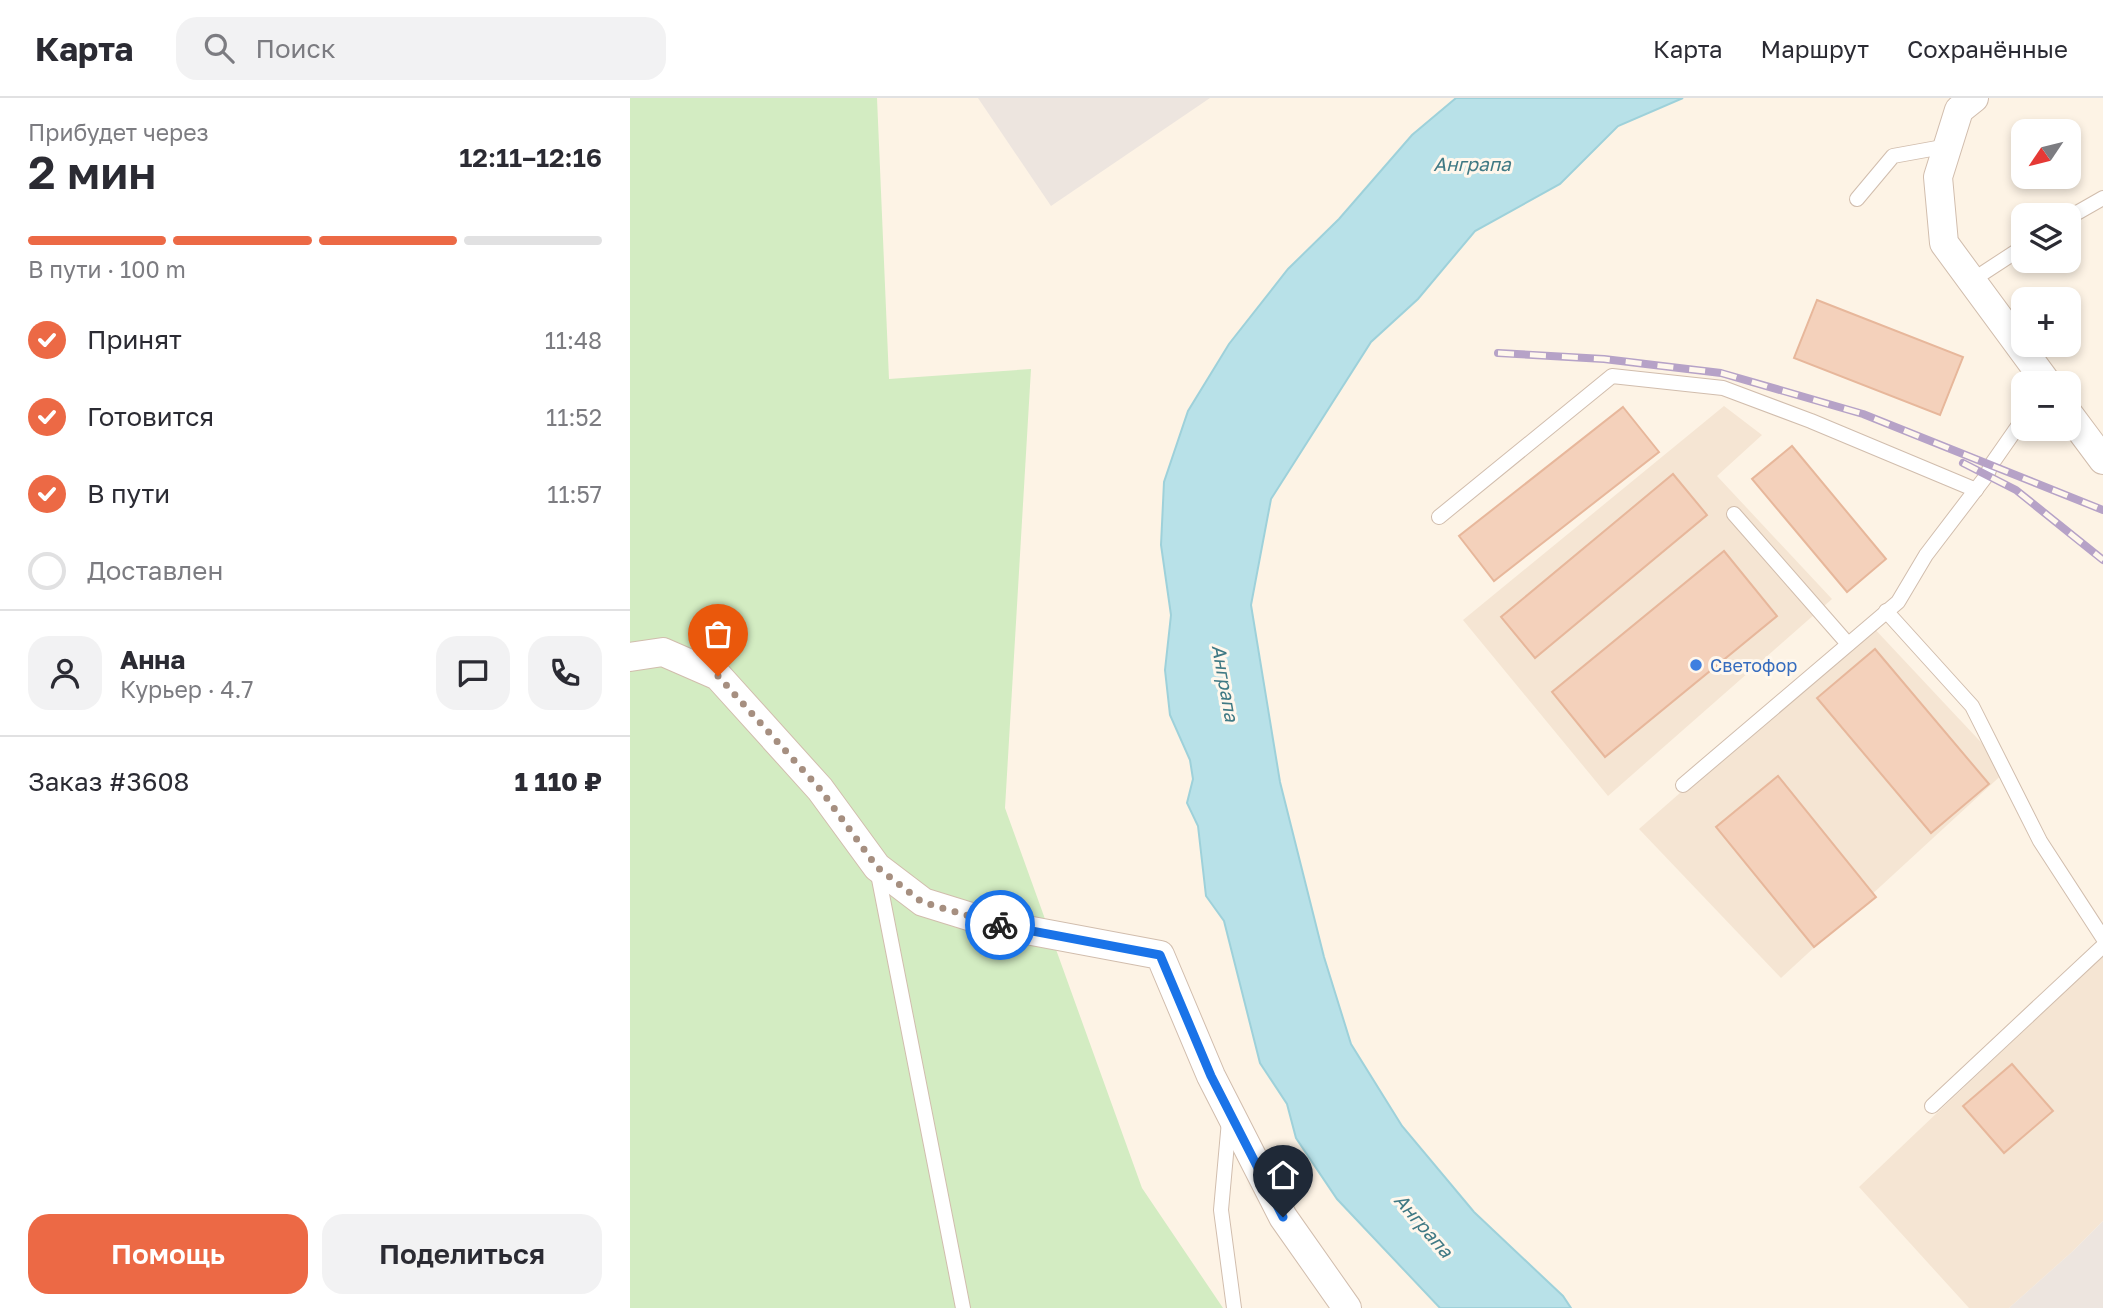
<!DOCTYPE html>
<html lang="ru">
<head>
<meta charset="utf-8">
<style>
  body { margin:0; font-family:"Golos Text",sans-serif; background:#f2f2f3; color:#2b2b33; height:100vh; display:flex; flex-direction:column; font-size:26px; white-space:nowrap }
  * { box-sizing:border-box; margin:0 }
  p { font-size:23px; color:#7c7c81 }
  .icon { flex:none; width:38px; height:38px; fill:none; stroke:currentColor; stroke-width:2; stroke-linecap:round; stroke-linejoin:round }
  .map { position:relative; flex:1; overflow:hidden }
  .details { display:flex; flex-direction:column; background:#fff; width:630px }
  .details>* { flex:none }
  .needle { width:46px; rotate:235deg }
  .buttons { position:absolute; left:1381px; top:21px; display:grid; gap:14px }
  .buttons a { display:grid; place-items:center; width:70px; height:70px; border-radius:14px; background:#fff; box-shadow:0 4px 10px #0003; font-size:35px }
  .pin { position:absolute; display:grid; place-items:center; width:60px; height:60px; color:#fff; margin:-72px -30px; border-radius:50% 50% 50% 0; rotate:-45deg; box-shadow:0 0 7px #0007 }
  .pin .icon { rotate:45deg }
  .courier { position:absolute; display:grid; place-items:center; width:70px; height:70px; margin:-35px; border:5px solid #1a73e8; border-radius:50%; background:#fff; color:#222; box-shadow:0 2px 9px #0007 }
  .summary em { font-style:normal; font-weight:600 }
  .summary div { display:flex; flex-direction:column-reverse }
  .summary { display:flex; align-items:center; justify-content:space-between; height:119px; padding:0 28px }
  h1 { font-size:46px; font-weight:600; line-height:52px }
  .bar { display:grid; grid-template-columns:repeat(4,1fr); gap:10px 7px; align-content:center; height:84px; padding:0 28px }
  .bar i { height:9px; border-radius:5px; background:#e1e1e2 }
  .bar .on { background:#ec6945 }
  .bar p { grid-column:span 4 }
  .line { display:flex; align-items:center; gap:18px; padding:0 28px; border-top:2px solid #e1e1e2 }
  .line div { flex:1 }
  .round { display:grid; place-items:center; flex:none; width:74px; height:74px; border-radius:21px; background:#f2f2f3 }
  ol { padding:0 28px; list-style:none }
  li { display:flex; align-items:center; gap:21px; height:77px }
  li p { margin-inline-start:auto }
  li .icon { padding:7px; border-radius:50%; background:#ec6945; color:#fff; stroke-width:4 }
  li:last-child { color:#7c7c81 }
  li i { width:38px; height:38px; border:4px solid #e1e1e2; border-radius:50% }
  .cta { display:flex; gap:14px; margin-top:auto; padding:14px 28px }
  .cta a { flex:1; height:80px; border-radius:21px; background:#ec6945; color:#fff; font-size:28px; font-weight:600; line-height:80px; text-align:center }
  .cta a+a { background:#f2f2f3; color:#2b2b33 }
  header { display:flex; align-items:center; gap:42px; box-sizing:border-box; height:98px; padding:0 35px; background:#fff; border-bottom:2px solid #e1e1e2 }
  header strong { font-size:33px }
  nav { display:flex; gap:38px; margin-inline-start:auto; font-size:24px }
  .search { width:490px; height:63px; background:#f2f2f3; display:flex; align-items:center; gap:18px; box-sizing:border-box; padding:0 24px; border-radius:21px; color:#7c7c81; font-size:26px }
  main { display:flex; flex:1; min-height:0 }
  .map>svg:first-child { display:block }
</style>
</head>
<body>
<header>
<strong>Карта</strong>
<div class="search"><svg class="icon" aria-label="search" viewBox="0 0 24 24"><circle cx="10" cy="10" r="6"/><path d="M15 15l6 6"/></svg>Поиск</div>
<nav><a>Карта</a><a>Маршрут</a><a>Сохранённые</a></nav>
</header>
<main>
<section class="details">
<div class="summary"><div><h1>2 мин</h1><p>Прибудет через</p></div><em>12:11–12:16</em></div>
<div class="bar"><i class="on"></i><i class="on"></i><i class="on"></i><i></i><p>В пути · 100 m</p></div>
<ol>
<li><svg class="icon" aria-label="check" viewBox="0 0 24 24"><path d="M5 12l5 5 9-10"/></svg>Принят<p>11:48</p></li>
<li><svg class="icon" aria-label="check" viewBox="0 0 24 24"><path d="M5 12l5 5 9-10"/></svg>Готовится<p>11:52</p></li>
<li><svg class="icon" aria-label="check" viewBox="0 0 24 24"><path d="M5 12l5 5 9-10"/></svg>В пути<p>11:57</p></li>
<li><i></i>Доставлен</li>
</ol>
<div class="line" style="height:126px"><a class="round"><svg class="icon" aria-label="person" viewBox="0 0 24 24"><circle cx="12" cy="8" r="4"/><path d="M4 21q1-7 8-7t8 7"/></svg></a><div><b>Анна</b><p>Курьер · 4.7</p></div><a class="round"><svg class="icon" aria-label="chat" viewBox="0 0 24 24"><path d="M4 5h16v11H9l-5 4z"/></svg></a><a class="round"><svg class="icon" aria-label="phone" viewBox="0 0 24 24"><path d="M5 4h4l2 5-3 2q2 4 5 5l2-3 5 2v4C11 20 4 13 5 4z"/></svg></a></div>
<div class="line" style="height:91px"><div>Заказ #3608</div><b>1 110 ₽</b></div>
<div class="cta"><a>Помощь</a><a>Поделиться</a></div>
</section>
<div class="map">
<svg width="1473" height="1210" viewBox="0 0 1473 1210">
  <rect width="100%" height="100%" fill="#fdf3e5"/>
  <g fill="#f5e5d3">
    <polygon points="1094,308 1132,337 1087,378 1202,501 978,698 833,522"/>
    <polygon points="1241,527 1377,672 1151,880 1009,731"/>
    <polygon points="1473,849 1473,1123 1443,1153 1379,1210 1339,1210 1229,1089 1408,919"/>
  </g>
  <g fill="#ede5df">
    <polygon points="348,0 580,0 421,108"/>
    <polygon points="1473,1123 1473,1210 1379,1210 1443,1153"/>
  </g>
  <polygon fill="#d3ecc2" points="0,0 247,0 259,281 401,271 375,710 512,1090 593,1210 0,1210"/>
  <polygon fill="#b8e1e8" stroke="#9ed1da" stroke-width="2" points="826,0 1053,0 988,28 930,86 845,133 788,201 741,244 641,401 621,507 650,684 694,859 721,946 772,1028 844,1114 933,1198 941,1210 810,1210 707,1101 666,1040 657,1006 630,965 594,823 576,798 568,728 557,705 563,681 560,662 540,617 535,572 541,517 531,447 534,384 558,313 599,246 658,171 709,121 782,37"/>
  <g fill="#f4d1bb" stroke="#e7b79b" stroke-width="2">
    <polygon points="1187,202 1333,259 1310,317 1164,260"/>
    <polygon points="993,309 1029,354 864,483 829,438"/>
    <polygon points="1162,348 1256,461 1217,494 1122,381"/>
    <polygon points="1043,376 1077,417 905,560 871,519"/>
    <polygon points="1094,453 1147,518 975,659 922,594"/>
    <polygon points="1245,551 1359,686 1301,735 1187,600"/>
    <polygon points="1148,678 1246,799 1184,849 1086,729"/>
    <polygon points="1382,966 1423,1013 1374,1055 1333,1008"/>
  </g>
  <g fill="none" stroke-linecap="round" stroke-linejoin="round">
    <g stroke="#d1bdad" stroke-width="16">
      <g id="lane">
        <polyline points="1227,101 1263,58 1318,48"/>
        <polyline points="1438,120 1473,100"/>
        <polyline points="1341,183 1393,149"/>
        <polyline points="1104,416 1218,546"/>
        <polyline points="809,419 982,278 1093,290 1181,323 1346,392"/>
        <polyline points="1256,513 1342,608 1410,743 1473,840"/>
        <polyline points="1053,687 1268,504 1296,457 1357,377 1361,367 1393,321"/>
        <polyline points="247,771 333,1210"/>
        <polyline points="1302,1008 1473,848"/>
        <polyline points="599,1023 591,1112 604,1210"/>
      </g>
    </g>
    <g stroke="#d1bdad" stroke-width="30">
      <g id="street">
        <polyline points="1344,0 1329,12 1308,79 1314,145 1417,285"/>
        <polyline points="1438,315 1473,362"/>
        <polyline points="0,559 33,554 88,578 190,691 247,769 293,804 364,826 530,857 581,978 653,1119 717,1210"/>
      </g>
    </g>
    <use href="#lane" stroke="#fff" stroke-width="14"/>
    <use href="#street" stroke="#fff" stroke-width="28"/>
    <g stroke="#b6a2c7" stroke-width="8">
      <g id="rail">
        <polyline points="868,255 974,261 1091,275 1233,316 1473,412"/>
        <polyline points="1333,365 1386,392 1473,462"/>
      </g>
    </g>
    <use href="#rail" stroke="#fff7ec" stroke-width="5" stroke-dasharray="16" stroke-linecap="butt"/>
  </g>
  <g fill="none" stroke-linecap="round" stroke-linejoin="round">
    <polyline stroke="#a68f80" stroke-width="7" stroke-dasharray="0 12.6" points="88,578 190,691 247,769 292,804 370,827"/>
    <polyline stroke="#1a73e8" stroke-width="9" points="370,827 530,857 581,978 653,1119"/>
  </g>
  <circle fill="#3f7fe0" stroke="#fff7ec" stroke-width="2.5" cx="1066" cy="567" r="7"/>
  <g text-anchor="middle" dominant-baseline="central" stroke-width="6" stroke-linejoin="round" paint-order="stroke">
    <g font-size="18" fill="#366cbe" stroke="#fff7ec" text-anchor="start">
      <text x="1080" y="567">Светофор</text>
    </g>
    <g font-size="19" font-style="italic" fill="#3f7984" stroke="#fff7ec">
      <text x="842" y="65">Анграпа</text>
      <text transform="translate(596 585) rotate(80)">Анграпа</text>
      <text transform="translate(794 1127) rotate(49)">Анграпа</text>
    </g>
  </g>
</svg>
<div class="buttons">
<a><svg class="needle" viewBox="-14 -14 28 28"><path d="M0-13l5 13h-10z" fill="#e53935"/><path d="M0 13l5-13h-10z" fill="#7c7c81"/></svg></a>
<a><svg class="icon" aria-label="layers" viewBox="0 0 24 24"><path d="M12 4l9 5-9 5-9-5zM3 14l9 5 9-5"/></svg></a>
<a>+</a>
<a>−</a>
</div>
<div class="pin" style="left:88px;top:578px;background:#ea580c"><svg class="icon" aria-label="bag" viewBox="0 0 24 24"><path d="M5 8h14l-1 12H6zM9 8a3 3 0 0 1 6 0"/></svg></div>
<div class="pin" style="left:653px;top:1119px;background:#1f2937"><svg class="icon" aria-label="home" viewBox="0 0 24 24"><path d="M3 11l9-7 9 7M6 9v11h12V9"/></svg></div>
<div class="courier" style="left:370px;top:827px"><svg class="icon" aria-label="bike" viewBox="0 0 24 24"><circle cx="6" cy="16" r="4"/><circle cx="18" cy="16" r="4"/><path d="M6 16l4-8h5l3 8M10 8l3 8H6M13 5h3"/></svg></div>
</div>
</main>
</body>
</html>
